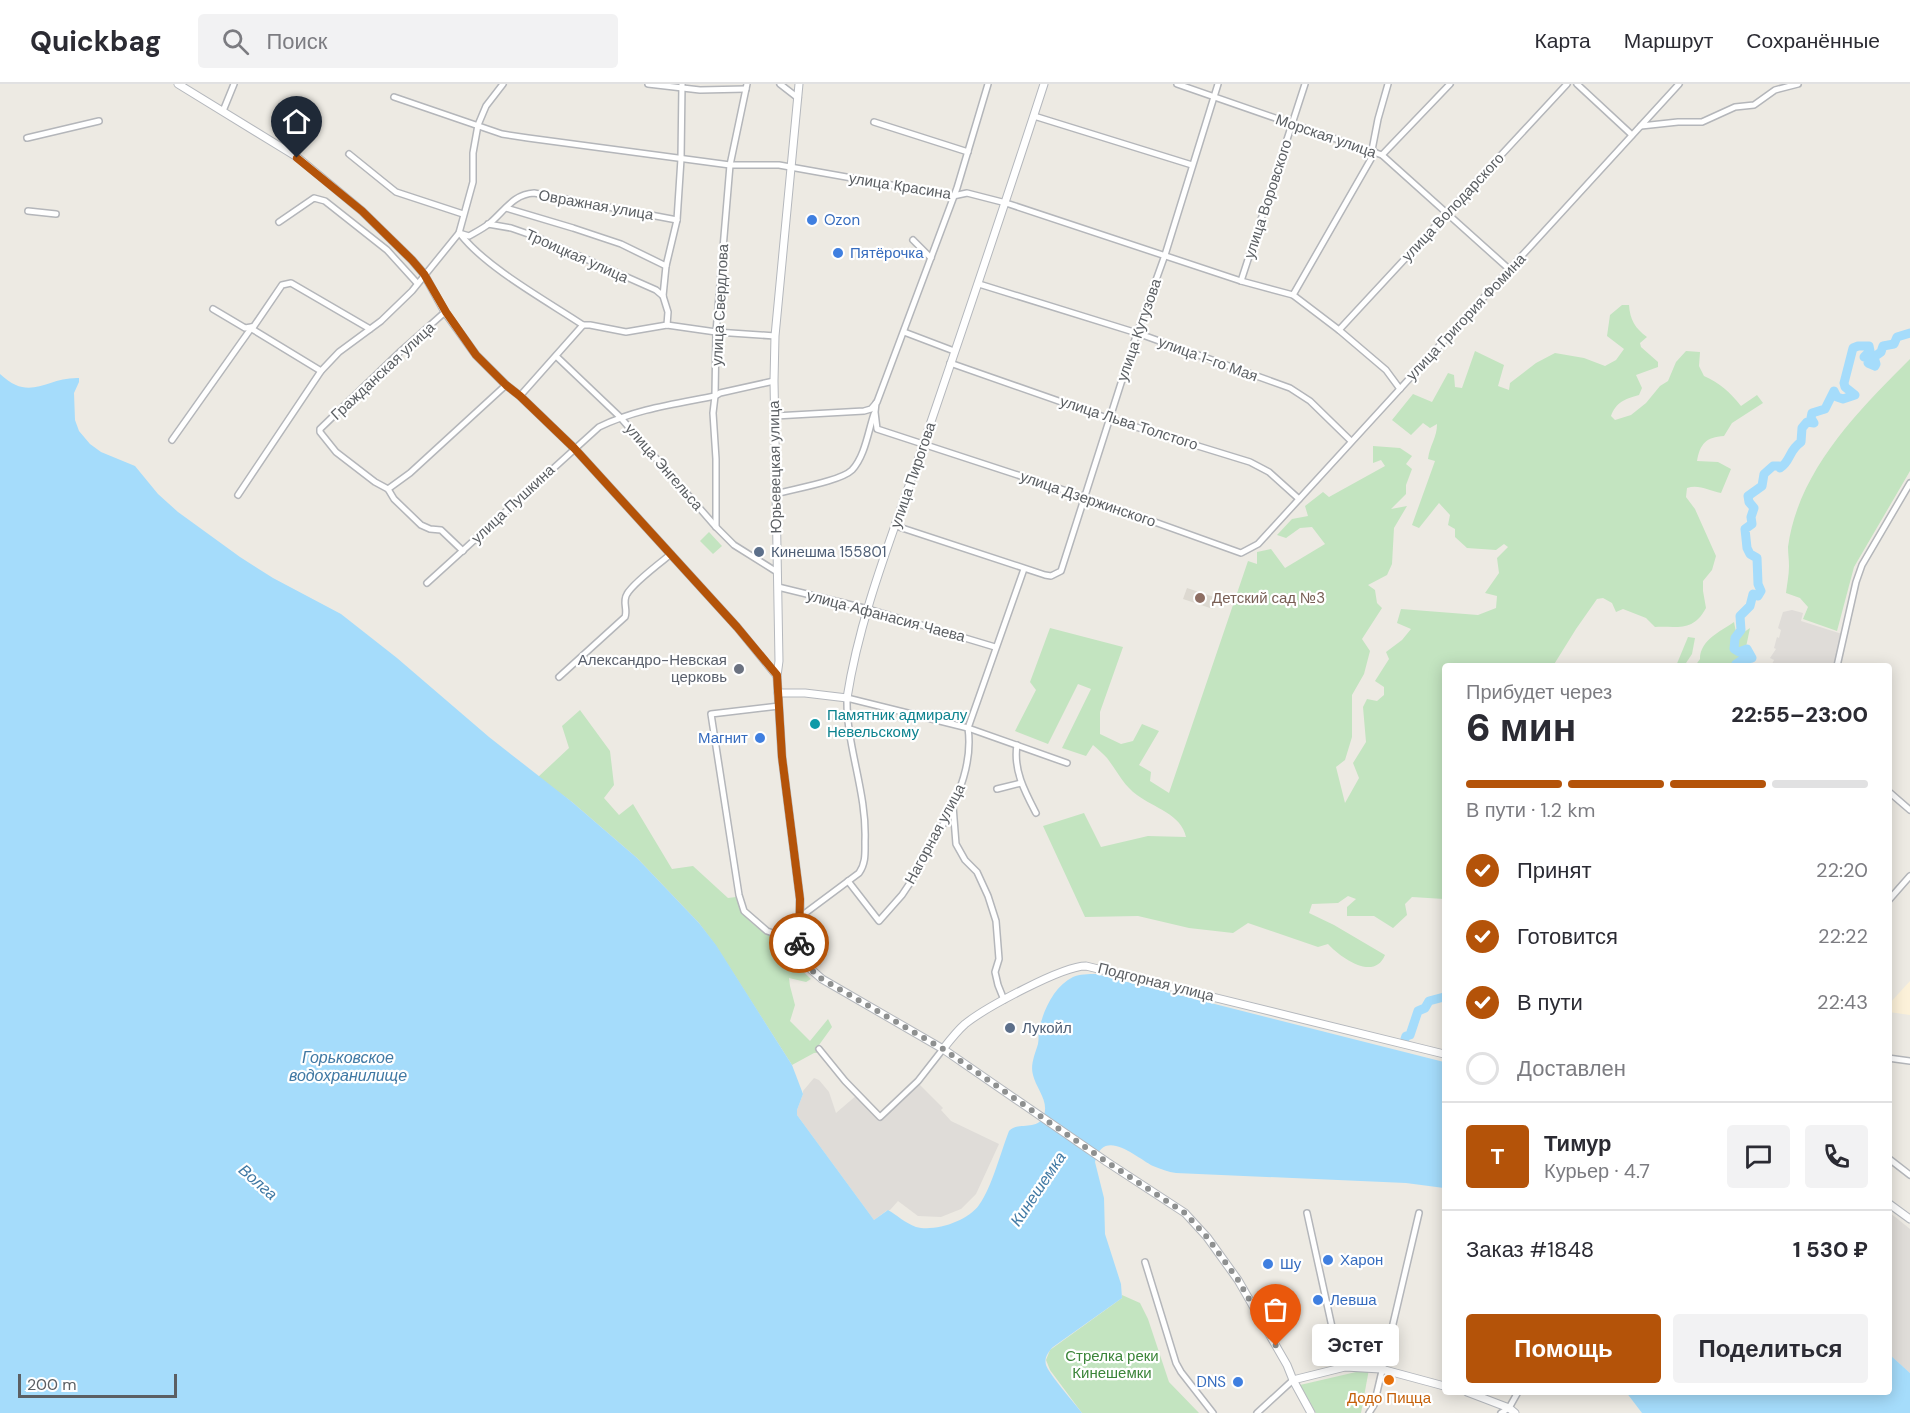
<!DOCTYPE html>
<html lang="ru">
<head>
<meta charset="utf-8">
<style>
  body { margin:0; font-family:"DM Sans",sans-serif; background:#f2f2f3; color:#2b2b33; height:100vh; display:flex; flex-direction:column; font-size:22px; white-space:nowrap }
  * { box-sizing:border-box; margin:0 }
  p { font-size:20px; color:#7c7c81 }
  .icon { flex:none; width:33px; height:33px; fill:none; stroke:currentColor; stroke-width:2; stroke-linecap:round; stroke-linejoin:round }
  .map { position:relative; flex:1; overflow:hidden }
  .drawer { position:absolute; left:1442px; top:579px; width:450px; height:732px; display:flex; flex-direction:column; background:#fff; border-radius:6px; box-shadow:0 3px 15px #0003 }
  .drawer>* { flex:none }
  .scale { position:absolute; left:18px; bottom:15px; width:159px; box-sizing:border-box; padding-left:6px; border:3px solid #5b5f63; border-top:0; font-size:16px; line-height:21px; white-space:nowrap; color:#5b5f63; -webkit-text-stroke:4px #fff; paint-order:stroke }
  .pin { position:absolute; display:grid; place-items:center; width:51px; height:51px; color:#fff; margin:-62px -26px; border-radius:50% 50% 50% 0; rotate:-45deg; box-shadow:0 0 6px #0007 }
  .pin .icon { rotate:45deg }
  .courier { position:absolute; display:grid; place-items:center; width:60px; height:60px; margin:-30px; border:4px solid #b45309; border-radius:50%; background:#fff; color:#222; box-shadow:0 2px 8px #0007 }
  .bubble { position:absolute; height:42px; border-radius:6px; background:#fff; box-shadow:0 3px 15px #0003; font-size:20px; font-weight:800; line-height:42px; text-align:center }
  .summary em { font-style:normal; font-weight:800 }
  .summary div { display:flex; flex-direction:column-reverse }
  .summary { display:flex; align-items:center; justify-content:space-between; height:102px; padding:0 24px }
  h1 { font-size:39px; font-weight:800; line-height:45px }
  .bar { display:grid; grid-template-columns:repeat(4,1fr); gap:9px 6px; align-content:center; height:72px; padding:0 24px }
  .bar i { height:8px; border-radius:4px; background:#e1e1e2 }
  .bar .selected { background:#b45309 }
  .bar p { grid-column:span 4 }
  .line { display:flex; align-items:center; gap:15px; padding:0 24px; border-top:2px solid #e1e1e2 }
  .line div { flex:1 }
  .round { display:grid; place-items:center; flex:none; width:63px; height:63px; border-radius:6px; background:#f2f2f3 }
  ol { padding:0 24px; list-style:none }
  li { display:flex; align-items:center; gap:18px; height:66px }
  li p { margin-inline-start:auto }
  li .icon { padding:6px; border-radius:50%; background:#b45309; color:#fff; stroke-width:4 }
  li:last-child { color:#7c7c81 }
  li i { width:33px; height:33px; border:3px solid #e1e1e2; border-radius:50% }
  .action { display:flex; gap:12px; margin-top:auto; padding:12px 24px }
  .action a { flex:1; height:69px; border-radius:6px; background:#b45309; color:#fff; font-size:24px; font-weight:800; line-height:69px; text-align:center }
  .action a+a { background:#f2f2f3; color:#2b2b33 }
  header { display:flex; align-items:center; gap:36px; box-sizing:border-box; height:84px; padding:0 30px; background:#fff; border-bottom:2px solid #e1e1e2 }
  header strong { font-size:28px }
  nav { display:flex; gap:33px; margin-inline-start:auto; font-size:21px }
  .search { width:420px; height:54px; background:#f2f2f3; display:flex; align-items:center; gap:15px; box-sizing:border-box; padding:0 21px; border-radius:6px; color:#7c7c81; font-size:22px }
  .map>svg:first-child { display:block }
</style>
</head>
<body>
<header>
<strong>Quickbag</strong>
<div class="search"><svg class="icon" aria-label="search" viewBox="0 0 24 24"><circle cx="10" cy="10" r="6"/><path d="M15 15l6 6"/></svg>Поиск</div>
<nav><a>Карта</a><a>Маршрут</a><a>Сохранённые</a></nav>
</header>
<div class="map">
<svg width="1910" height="1329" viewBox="0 0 1910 1329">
  <rect width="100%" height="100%" fill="#edeae3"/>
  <polygon fill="#fcf1d9" points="1910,897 1910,931 1889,928 1889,920"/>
  <g fill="#dfdcd8">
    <polygon points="1792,526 1803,529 1801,537 1842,550 1834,582 1771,582 1774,576 1770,574 1776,565 1774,564 1777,553 1779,554 1781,546 1778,544 1783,528"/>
    <polygon points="814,994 819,996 829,1008 836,1029 857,1011 879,1029 885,1031 919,1000 943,1024 941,1026 951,1037 999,1060 976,1110 961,1125 941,1133 918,1132 898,1117 890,1126 886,1127 874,1136 797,1031 797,1026 803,1010 803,1007"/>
    <polygon points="1889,1128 1910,1145 1910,1289 1889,1270"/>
  </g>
  <polygon fill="#ddd9d1" points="1187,504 1217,514 1213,525 1183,515"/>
  <g fill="#c3e4c0">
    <path d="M1622 221H1629C1630 236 1635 244 1647 253L1640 259 1641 263 1658 278V283L1636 291 1642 304 1639 311C1625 315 1616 318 1611 332L1615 336 1631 331 1646 319 1660 302 1668 297 1676 278 1686 267 1700 268 1699 282 1704 292C1720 299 1730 308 1741 322L1757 311 1763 319 1732 339 1724 352C1706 353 1700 360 1697 377L1718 378 1731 385 1721 409C1709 407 1699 400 1687 404L1686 413 1695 425 1716 472 1712 486 1703 497V507L1706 524C1693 548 1679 542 1655 543L1646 534 1623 525 1616 528 1612 519 1603 514 1597 515 1576 545 1553 582H1444V815L1412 813 1405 820 1407 831 1393 844 1374 832H1347V823L1356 815 1348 812 1338 819 1312 820 1309 829 1334 841 1385 871C1374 898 1340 873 1328 860L1318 863 1248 839 1233 849 1189 844 1138 832 1085 833 1043 742 1084 729 1101 763 1148 752 1186 753C1181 730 1154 724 1137 711 1124 702 1117 687 1107 674 1103 670 1098 665 1093 661L1086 672 1062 664 1091 605 1078 600 1048 660 1015 647 1036 606 1030 598 1050 544 1123 563 1100 628V650L1121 660 1133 657 1142 640 1159 647 1139 681 1151 688 1150 697 1169 709 1248 477 1257 480V468L1271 465 1285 484 1325 460 1312 443 1300 444 1286 454 1277 451 1292 435 1308 432 1305 422 1323 408 1329 413 1385 382 1381 376 1373 379V362L1400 364 1412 372 1406 380 1412 385 1406 401V410L1391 425 1407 422 1394 444 1392 480 1387 491 1368 501 1375 506 1377 519 1382 524 1362 555 1370 567 1364 590 1352 611V653L1345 676 1336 683 1345 719 1359 694 1353 679 1366 658 1363 623 1367 615 1377 617 1384 611V603L1375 597 1389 575 1386 568 1402 556 1411 545 1397 539 1401 525 1478 531 1496 524 1497 512 1485 509 1499 489 1497 474 1508 463 1504 460 1496 466 1467 464 1455 453V445L1448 441 1450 431 1439 419 1419 444 1412 441 1435 377 1428 375C1430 360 1437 354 1437 340L1430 344 1423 339 1411 351 1392 336 1413 310 1432 318 1448 289 1454 291 1455 303 1462 304 1475 267 1504 281 1498 302 1509 306 1510 299 1536 279 1555 269 1584 274 1605 282 1616 276 1624 265 1607 252 1610 231Z"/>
    <path d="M1910 275V387L1854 483 1837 547 1803 535 1808 523 1800 514 1786 509C1787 500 1789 491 1789 482 1789 476 1788 469 1788 463 1798 387 1858 327 1910 275Z"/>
    <polygon points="709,448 722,462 713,470 700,457"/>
    <path d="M1734 538 1737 553 1750 544 1742 582H1695L1700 575C1700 556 1721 547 1734 538Z"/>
    <polygon points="1688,553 1695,554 1692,570 1684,582 1676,582"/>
    <path d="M580 626 610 667 614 701 604 714 619 731 633 720 672 785 693 782 728 814 736 813C746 843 763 848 790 857L793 862V878L811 895 806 898 789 894 790 902 795 921 790 937 810 957 828 935 832 943 819 961 825 968 814 969 792 981 716 862 699 839 637 774 572 718 538 693 569 664 562 642Z"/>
    <polygon points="1122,1211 1140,1219 1148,1235 1169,1298 1199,1329 1082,1329 1050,1286 1046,1276 1050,1266 1122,1214"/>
    <polygon points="1369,1285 1361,1329 1316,1329 1300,1301"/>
  </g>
  <g fill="#a5dcfb">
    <path d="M0 290C31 319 45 293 79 294V298L74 309 75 336 79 347 90 360 101 368 135 382 158 410 178 428 240 473 273 494 341 530 397 574 489 653 572 718 637 774 699 839 716 861 792 981 803 1010 797 1026V1031L874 1136 888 1126C897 1131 905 1139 916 1143 935 1148 968 1137 979 1121 992 1103 1001 1067 1009 1047 1018 1037 1038 1048 1044 1031 1049 1017 1036 1004 1033 991 1030 981 1035 970 1038 960 1039 955 1038 951 1039 946 1043 927 1054 902 1073 893 1080 890 1088 890 1096 890L1444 978V1104L1406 1099 1176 1089C1168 1088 1161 1085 1153 1082 1137 1074 1103 1042 1095 1078L1104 1114 1105 1150 1121 1200 1122 1214 1053 1263C1048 1268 1044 1274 1046 1281 1050 1292 1074 1318 1082 1329H0Z"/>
    <polygon points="1889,1270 1910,1289 1910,1329 1642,1329 1626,1308 1888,1308"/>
  </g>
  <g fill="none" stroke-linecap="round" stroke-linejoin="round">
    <g stroke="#a5dcfb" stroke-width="9">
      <path d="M1737 582 1736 580 1742 576 1752 574 1747 565 1739 568 1734 565 1735 554 1741 546 1740 532 1750 522 1753 510 1758 512 1761 507 1758 500 1757 474 1750 470 1747 464 1745 445 1752 440 1751 433 1754 424 1749 418 1748 412 1762 402 1764 390 1773 382H1779L1780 384C1791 377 1788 367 1801 358L1802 344 1807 338 1814 339 1811 334 1812 329 1825 325 1834 307 1837 313 1843 315 1855 311 1845 303 1844 299 1853 264 1858 262H1869L1870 267 1864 273 1871 274 1868 279 1875 282 1876 280 1874 273 1881 268 1883 262 1894 260 1897 253 1910 249"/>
      <polyline points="1405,955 1406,952 1410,951 1418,927 1425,924 1429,917 1444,913"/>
    </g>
    <g stroke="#b4b6ba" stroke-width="8">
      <g id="street">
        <polyline points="648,0 700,6 746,5"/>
        <polyline points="780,0 798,14"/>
        <polyline points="1177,0 1382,71 1509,185"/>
        <polyline points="1577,0 1632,51"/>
        <polyline points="394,13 502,50 528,54 730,81 779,81 953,112 967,109 1006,119 1241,197 1293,211 1339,246 1386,286 1400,305"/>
        <polyline points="223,27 234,0"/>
        <polyline points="1034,32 1192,81"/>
        <polyline points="874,38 968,68"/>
        <polyline points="1641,42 1678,38 1702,38 1735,23 1754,21 1775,6 1798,0"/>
        <polyline points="27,54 99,37"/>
        <polyline points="1372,66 1378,35 1388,0"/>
        <polyline points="349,70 396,108 463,130"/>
        <polyline points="1382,71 1450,0"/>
        <polyline points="506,124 573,144 621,160 666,182"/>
        <polyline points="28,127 56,130"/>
        <polyline points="279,138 314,114 325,117 387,166 417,199"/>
        <polyline points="488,140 511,144 534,152 656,206 663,212"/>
        <path d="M459 149 469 152C476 148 484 144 490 139 505 126 514 110 534 109L677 136"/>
        <path d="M461 151C487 184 547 217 583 241"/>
        <polyline points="913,156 931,174"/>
        <polyline points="1241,197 1305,0"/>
        <polyline points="979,200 1137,249 1290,304 1310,317 1351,357"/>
        <polyline points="1293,211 1375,68"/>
        <polyline points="213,225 245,244 251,243"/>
        <polyline points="445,228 401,267 320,345 320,348 336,368 375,398 388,405 394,415 421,441 430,445 441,446 463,467"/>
        <polyline points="667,241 668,228 663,212 666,182 677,136 681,75 682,0"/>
        <polyline points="1339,246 1567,0"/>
        <polyline points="904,248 954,267"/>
        <polyline points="556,272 620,333 716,443 734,461 777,488"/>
        <polyline points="950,279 1110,335 1250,378 1269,388 1299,415"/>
        <polyline points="321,287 252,245 282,201 291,199 370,245"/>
        <polyline points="520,312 583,241 590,241 626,248 667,241 716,248 775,252"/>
        <polyline points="876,319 875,328 877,345 1085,413 1241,469 1258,460 1679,0"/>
        <polyline points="775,332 864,327 871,325 877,318 957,104 988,0"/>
        <polyline points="172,356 252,243"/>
        <polyline points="388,405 410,389 506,301"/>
        <path d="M776 410C793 405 841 397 852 386 865 372 868 348 874 330"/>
        <polyline points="238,411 321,287 339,268 381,237 412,207 459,149 473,98 473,69 478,41 486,22 503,0"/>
        <polyline points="896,442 1045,491 1051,492 1061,487 1137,249 1165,171 1218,0"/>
        <polyline points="716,443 716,375 713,329 715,312 716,248 730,81 747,0"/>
        <path d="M427 499 599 343C636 325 675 320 715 312L720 309 774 297"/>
        <polyline points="778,503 868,525 995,563"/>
        <polyline points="1837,582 1856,498 1862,481 1910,399"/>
        <path d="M559 593 625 533C628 525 622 518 627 510 633 499 660 479 671 470"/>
        <polyline points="779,622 711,630 739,811 744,827 767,847 799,858"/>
        <path d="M1017 661C1013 686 1025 708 1036 729"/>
        <polyline points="997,705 1021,699"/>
        <polyline points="1888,707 1910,726"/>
        <polyline points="953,722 956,760 965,776 977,788 988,812 996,837 999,875 995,888 998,901 1004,916"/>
        <path d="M848 797 879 837 902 811 910 799C935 752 976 699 968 644L1024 485"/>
        <polyline points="1888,817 1910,792"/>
        <path d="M800 833 859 789C866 779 865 769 865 757 867 708 846 662 847 614L968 644 1067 679"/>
        <polyline points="819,965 845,997 880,1033 918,997 943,965"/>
        <polyline points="1888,974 1910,977"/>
        <polyline points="1888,1074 1910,1091"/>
        <polyline points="1307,1129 1341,1284"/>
        <polyline points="1145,1178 1176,1279 1181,1288 1213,1329"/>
        <polyline points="1257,1329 1293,1296"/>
        <polyline points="1369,1329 1374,1321 1419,1129"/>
        <polyline points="1501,1329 1509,1324 1518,1308"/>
      </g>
    </g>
    <g stroke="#b5b8bd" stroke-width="9">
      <g id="secondary">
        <polyline points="178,0 297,73 362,127 412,176 424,190 445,228 476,271 506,301 520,312 574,364 737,543 777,592"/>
        <polyline points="799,0 775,252 774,297 779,577 777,592 782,673 800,815 800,865 806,881 822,895 943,965 1107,1078 1185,1129 1207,1153 1238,1196 1287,1281 1293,1296 1311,1329"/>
        <path d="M778 609H805L847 614C860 530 893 450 920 370 962 247 1004 124 1044 0"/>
        <path d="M943 965C950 956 957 947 965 940 985 924 1062 882 1086 882L1444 970"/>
        <polyline points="1888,1119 1910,1135"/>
        <polyline points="1293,1296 1345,1283 1381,1285 1444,1302"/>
        <polyline points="1467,1308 1509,1324 1515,1329"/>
      </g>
    </g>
    <use href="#street" stroke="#fff" stroke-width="5"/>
    <use href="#secondary" stroke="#fff" stroke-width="7"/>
  </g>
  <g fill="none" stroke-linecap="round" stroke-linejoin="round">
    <path stroke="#8e9090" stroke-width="6" stroke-dasharray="0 10.8" d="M799 859C801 876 809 885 822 895L943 965 1107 1078 1185 1129 1207 1153 1238 1196 1276 1262"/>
    <polyline stroke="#b45309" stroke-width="8" points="297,74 362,127 412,176 424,190 446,228 476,271 506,301 520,312 574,364 737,543 777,591 782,673 800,815 799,859"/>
  </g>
  <g fill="#3f7fe0" stroke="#fff" stroke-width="2">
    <circle cx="812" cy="136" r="6"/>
    <circle cx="838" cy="169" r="6"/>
    <circle cx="760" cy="654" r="6"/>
    <circle cx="1328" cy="1176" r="6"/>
    <circle cx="1268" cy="1180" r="6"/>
    <circle cx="1318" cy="1216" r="6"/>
    <circle cx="1238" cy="1298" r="6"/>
  </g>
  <g fill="#5c6f8a" stroke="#fff" stroke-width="2">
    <circle cx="759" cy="468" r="6"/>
    <circle cx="1010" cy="944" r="6"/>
  </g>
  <circle fill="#8d6e63" stroke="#fff" stroke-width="2" cx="1200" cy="514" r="6"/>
  <circle fill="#6b7280" stroke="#fff" stroke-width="2" cx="739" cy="585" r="6"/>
  <circle fill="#0f9aa8" stroke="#fff" stroke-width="2" cx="815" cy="640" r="6"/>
  <circle fill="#e8710a" stroke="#fff" stroke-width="2" cx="1389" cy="1296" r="6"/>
  <g text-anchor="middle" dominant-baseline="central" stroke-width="4.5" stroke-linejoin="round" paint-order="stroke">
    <g font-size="15" fill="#5b5f63" stroke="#fff">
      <text transform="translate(1326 52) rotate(19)">Морская улица</text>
      <text transform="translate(900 102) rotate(9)">улица Красина</text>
      <text transform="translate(1268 115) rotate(-72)">улица Воровского</text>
      <text transform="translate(596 121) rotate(10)">Овражная улица</text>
      <text transform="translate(1453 123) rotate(-47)">улица Володарского</text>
      <text transform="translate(577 172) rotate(24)">Троицкая улица</text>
      <text transform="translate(720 221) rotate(-87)">улица Свердлова</text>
      <text transform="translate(1466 233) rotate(-47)">улица Григория Фомина</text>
      <text transform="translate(1139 246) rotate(-71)">улица Кутузова</text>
      <text transform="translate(1208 275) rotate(20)">улица 1-го Мая</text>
      <text transform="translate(383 287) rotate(-43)">Гражданская улица</text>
      <text transform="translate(1129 339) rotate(18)">улица Льва Толстого</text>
      <text transform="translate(664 383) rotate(49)">улица Энгельса</text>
      <text transform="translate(775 383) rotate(-91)">Юрьевецкая улица</text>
      <text transform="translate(913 391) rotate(-71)">улица Пирогова</text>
      <text transform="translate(1088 415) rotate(19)">улица Дзержинского</text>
      <text transform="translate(513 420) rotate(-43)">улица Пушкина</text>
      <text transform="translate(886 532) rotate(15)">улица Афанасия Чаева</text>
      <text transform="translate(935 750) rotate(-62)">Нагорная улица</text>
      <text transform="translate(1156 898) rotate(14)">Подгорная улица</text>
    </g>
    <g font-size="15" fill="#366cbe" stroke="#fff" text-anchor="start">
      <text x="824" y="136">Ozon</text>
      <text x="850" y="169">Пятёрочка</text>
      <text x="748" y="654" text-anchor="end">Магнит</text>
      <text x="1340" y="1176">Харон</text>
      <text x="1280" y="1180">Шу</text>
      <text x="1330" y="1216">Левша</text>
      <text x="1226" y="1298" text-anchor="end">DNS</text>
    </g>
    <g font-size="15" fill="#4e5e75" stroke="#fff" text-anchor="start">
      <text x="771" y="468">Кинешма 155801</text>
      <text x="1022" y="944">Лукойл</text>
    </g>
    <g font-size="15" fill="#785e54" stroke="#fff" text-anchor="start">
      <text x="1212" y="514">Детский сад №3</text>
    </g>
    <g font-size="15" fill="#5b616d" stroke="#fff" text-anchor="end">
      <text x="727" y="576">Александро-Невская<tspan x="727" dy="17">церковь</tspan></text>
    </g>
    <g font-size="15" fill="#0d838f" stroke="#fff" text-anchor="start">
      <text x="827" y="631">Памятник адмиралу<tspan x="827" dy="17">Невельскому</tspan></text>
    </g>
    <g font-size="15" fill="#3b8539" stroke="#fff">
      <text x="1112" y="1272">Стрелка реки<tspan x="1112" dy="17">Кинешемки</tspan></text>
    </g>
    <g font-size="15" fill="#c56008" stroke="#fff">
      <text x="1389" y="1314">Додо Пицца</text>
    </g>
    <g font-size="16" font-style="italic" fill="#4079a4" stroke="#fff">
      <text x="348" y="973">Горьковское<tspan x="348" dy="18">водохранилище</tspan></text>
      <text transform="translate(258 1098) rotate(41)">Волга</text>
      <text transform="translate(1038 1105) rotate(-56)">Кинешемка</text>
    </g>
  </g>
</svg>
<div class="scale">200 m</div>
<div class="pin" style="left:1276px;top:1262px;background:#ea580c"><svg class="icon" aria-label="bag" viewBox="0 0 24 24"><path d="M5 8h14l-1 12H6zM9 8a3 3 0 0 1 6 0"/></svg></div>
<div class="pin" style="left:297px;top:74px;background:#1f2937"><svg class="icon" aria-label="home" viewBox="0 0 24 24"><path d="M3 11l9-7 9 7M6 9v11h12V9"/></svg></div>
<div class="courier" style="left:799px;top:859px"><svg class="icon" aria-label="bike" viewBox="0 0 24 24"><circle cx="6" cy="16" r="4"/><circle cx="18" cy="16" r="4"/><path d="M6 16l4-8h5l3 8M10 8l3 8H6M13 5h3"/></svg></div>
<div class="bubble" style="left:1312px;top:1240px;width:87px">Эстет</div>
<section class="drawer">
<div class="summary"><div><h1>6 мин</h1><p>Прибудет через</p></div><em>22:55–23:00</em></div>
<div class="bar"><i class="selected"></i><i class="selected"></i><i class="selected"></i><i></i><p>В пути · 1.2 km</p></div>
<ol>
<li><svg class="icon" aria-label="check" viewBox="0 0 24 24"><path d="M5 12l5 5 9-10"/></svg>Принят<p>22:20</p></li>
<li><svg class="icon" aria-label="check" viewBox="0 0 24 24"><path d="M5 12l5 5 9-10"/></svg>Готовится<p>22:22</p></li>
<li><svg class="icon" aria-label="check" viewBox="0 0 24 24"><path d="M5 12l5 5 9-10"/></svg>В пути<p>22:43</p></li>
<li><i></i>Доставлен</li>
</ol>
<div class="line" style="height:108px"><b class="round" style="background:#b45309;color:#fff">Т</b><div><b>Тимур</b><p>Курьер · 4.7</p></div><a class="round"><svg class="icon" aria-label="chat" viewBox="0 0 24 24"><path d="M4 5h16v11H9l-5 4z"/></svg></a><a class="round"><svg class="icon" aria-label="phone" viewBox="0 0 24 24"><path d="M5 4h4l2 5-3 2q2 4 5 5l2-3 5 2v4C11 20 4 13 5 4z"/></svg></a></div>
<div class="line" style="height:78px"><div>Заказ #1848</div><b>1 530 ₽</b></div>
<div class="action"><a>Помощь</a><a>Поделиться</a></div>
</section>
</div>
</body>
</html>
